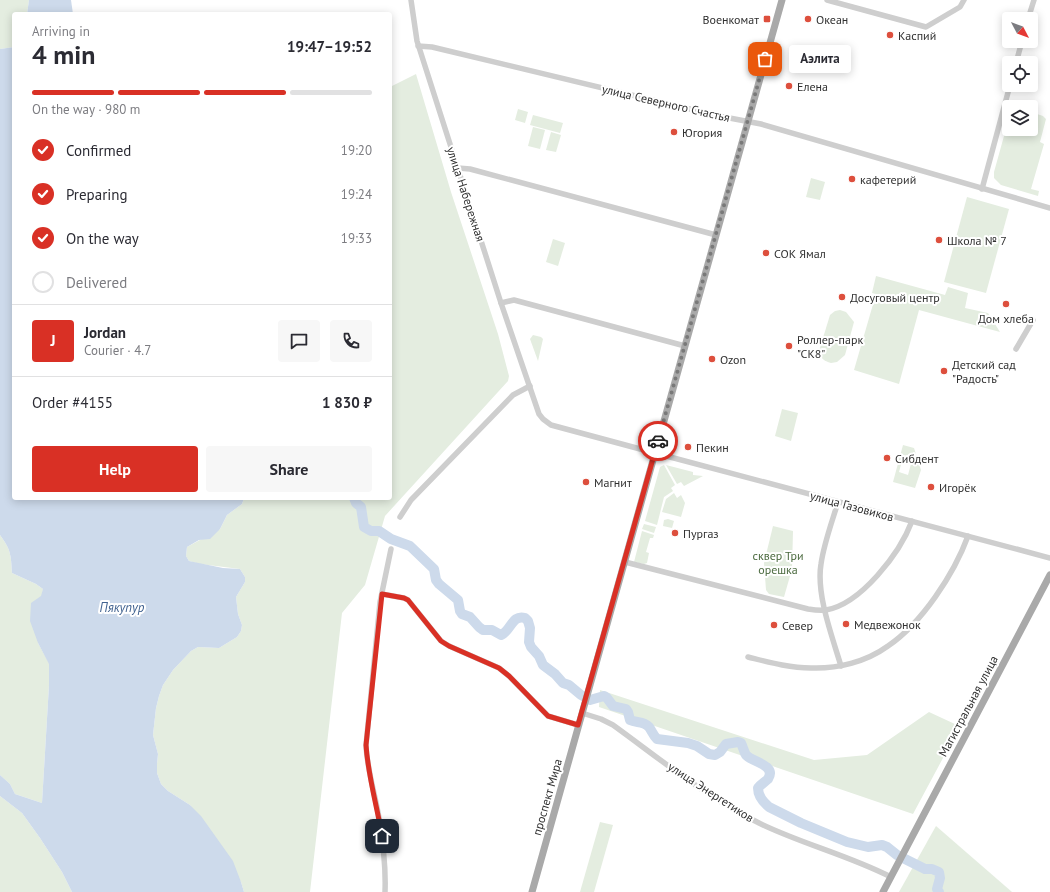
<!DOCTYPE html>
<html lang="en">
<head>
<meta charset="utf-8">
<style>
  body { margin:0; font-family:"PT Sans",sans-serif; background:#f7f7f7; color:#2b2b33; height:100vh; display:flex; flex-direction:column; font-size:15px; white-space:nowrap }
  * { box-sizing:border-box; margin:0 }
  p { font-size:13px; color:#7c7c81 }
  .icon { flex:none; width:22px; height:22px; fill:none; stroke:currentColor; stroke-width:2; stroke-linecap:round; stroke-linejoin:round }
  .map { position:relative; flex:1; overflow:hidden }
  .sheet { position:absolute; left:12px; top:12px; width:380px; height:488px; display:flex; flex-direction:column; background:#fff; border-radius:4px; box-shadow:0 2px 10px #0003 }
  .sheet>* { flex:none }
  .needle { width:26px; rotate:131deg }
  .buttons { position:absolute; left:1002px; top:12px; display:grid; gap:8px }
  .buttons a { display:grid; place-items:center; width:36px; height:36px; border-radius:4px; background:#fff; box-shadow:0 2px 10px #0003; font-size:20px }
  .pin { position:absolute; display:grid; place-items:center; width:34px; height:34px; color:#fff; margin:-17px; border-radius:8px; box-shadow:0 2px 6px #0006 }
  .courier { position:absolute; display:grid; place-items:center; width:40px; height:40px; margin:-20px; border:3px solid #d93025; border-radius:50%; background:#fff; color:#222; box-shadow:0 1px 5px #0007 }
  .bubble { position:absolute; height:28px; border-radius:4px; background:#fff; box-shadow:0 2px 10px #0003; font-size:13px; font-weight:700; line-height:28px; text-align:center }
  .head em { font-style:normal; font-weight:700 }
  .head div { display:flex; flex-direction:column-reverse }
  .head { display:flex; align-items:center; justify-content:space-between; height:68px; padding:0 20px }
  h1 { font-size:26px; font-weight:700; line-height:30px }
  .bar { display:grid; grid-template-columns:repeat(4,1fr); gap:6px 4px; align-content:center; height:48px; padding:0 20px }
  .bar i { height:5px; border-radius:3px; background:#e1e1e2 }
  .bar .current { background:#d93025 }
  .bar p { grid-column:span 4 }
  .line { display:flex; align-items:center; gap:10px; padding:0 20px; border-top:1px solid #e1e1e2 }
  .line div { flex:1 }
  .round { display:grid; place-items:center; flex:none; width:42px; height:42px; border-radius:4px; background:#f7f7f7 }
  ol { padding:0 20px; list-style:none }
  li { display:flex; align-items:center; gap:12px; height:44px }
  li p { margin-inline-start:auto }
  li .icon { padding:4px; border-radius:50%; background:#d93025; color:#fff; stroke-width:4 }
  li:last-child { color:#7c7c81 }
  li i { width:22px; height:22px; border:2px solid #e1e1e2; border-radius:50% }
  .cta { display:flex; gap:8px; margin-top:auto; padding:8px 20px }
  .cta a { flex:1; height:46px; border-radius:4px; background:#d93025; color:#fff; font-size:16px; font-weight:700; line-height:46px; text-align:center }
  .cta a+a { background:#f7f7f7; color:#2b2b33 }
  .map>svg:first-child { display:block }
</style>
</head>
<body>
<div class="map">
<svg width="1050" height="892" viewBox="0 0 1050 892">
  <rect width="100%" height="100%" fill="#fff"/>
  <g fill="#e4ede0" fill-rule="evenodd">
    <polygon points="0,0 29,0 27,14 14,14 14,47 0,49"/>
    <polygon points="416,74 451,192 498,334 509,376 508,381 385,516 365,585 342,613 310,892 244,892 241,882 190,805 168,791 161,784 157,773 157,764 158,754 153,735 156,708 159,696 163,685 173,670 191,651 198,647 219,648 237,637 241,631 242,625 238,614 236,597 245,582 245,577 240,569 200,564 189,561 186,556 187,547 220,529 227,515 242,504 244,498 390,498 390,87"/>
    <polygon points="518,109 528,112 525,123 515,120"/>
    <polygon points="1031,112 1043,116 1046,119 1040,142 1044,144 1031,189 1039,191 1038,196 1001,185 994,178 994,172 1009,118 1009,129 1031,129"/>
    <polygon points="533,115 563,123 560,133 530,125"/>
    <polygon points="533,127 545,130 540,149 528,146"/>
    <polygon points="551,132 561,135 556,152 546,150"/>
    <polygon points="811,178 825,182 820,200 806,197"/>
    <polygon points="967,197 1009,209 986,293 944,282"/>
    <polygon points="553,239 565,243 558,266 546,262"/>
    <polygon points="876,276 945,295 948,287 968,293 965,308 988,313 1000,332 919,310 899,384 854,370 876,294 872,293"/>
    <path d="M840 310 846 312 854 322 845 355 837 362 831 363C824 361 820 358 819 351L830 315 835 311Z"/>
    <polygon points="533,335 541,337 543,339 538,361 530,339"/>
    <polygon points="782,409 798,413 791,441 775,436"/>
    <path d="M903 445 914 448 921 470 915 488 893 482ZM903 457 912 460 908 475 899 472Z"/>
    <polygon points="664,465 675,485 671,488 673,491 664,497 657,525 645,521 660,467"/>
    <polygon points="666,465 693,472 693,475 703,476 684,486 681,482 677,484"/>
    <polygon points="674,493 677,498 681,495 685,503 681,517 662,512 666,499"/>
    <polygon points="668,519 674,521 672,528 663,526 664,520"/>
    <polygon points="644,524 656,527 654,533 642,529"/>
    <polygon points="773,526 793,531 792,569 784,597 769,594 766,590 764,563"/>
    <polygon points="642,531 654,535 653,538 650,538 646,552 649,553 647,563 644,564 634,562"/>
    <path d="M0 535C11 550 11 555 12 573L36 584 43 589 38 643 49 663V685L42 803 15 794 10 784 0 775Z"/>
    <polygon points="600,690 814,760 867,755 929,712 957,725 958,730 913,814 599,707"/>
    <polygon points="0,796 22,813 40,838 62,872 72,892 0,892"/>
    <polygon points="600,822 613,825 594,892 580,892"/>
    <polygon points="936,826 1012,892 899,892"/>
  </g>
  <g fill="#cddaeb">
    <polygon points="29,0 71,0 73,14 27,14"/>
    <path d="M14 47V498H244L242 504 227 515 220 529 210 539 199 540 187 547 186 556 189 561 223 568 240 569 245 577V582L236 597 238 614 242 625 241 631 237 637 219 648 198 647 191 651 173 670 163 685 159 696 156 708 153 735 158 754 157 764V773L161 784 168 791 190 805 201 816 233 861 241 882 244 892H72L62 872 40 838 22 813 0 796V775L10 784 15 794 42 803 49 685V664L38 643 30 621 31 603 41 596 43 589 36 584 12 573C11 555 11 550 0 535V49Z"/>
  </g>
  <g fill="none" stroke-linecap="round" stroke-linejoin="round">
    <path stroke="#cddaeb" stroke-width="10" d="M354 498 356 503 361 507 364 527 371 531H379L391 539 410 546 434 569 436 580 439 584 458 600 460 611 462 614 470 617 479 627 483 630H492L501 635C511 631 512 614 525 618L528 621 530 628 529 642 531 647 539 656 543 665 555 674 563 683 569 685 581 695 590 700 604 696 607 698 613 706 626 709 628 712 630 720C636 723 644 721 649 727 652 731 653 735 657 739L688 743 697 746 709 754 715 755 720 752 726 744 738 742 741 743C743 747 744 752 746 755 752 762 777 765 768 779 765 782 761 784 758 788 758 796 763 802 769 807L801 823 847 842 868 847 882 845 887 847 897 855 925 869H932L939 872 940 878 937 889 939 892"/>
    <g stroke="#cecece" stroke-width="5.5">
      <polyline points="411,0 417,41 501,303 539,414 543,419 551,425 655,453 1050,558"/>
      <polyline points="827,0 926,27 960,7 964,0"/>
      <polyline points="1028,19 1034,0"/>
      <polyline points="418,46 432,47 719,116 761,124 1050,208"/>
      <polyline points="1016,63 1022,41"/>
      <polyline points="458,168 470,169 716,235"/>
      <polyline points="982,189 1010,85"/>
      <polyline points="501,303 514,300 685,346"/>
      <polyline points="1016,349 1033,320"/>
      <path d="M838 502C832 522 824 543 821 564 816 594 832 636 841 666"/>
      <polyline points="400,517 411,500 513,395 530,386"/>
      <path d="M625 562 808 609C814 610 820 611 826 610 861 604 900 553 912 521"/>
      <polyline points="382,594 404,598 408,600 441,641 449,646 499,668 509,676 548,716 578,725"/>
      <path d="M748 657C768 662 789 668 811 668 837 669 866 662 888 646 922 623 954 574 968 536"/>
      <path d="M582 713 601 719 613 725C660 759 706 797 759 823 802 844 848 855 891 877"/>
      <path d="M385 892C386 867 383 842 379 818 375 793 367 770 366 745L380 602 391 549"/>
    </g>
    <g stroke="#a9a9a9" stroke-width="7">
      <polyline points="532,892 782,0"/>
      <polyline points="883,892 1050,575"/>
    </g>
  </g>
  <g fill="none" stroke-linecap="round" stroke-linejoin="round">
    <polyline stroke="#797979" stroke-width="4" stroke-dasharray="0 7.2" points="658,441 765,59"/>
    <path stroke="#d93025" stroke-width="5" d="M382 836C377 806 368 776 366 745L382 594 404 598 408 600 441 641 449 646 499 668 509 676 548 716 578 725 658 441"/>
  </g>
  <g fill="#dd4f3d" stroke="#fff" stroke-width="1.5">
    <rect x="763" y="15" width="8" height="8" rx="2"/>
    <circle cx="808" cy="19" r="4"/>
    <circle cx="890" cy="35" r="4"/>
    <circle cx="789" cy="86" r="4"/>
    <circle cx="674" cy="132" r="4"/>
    <circle cx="852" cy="179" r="4"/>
    <circle cx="939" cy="240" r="4"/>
    <circle cx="766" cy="253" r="4"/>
    <circle cx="842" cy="297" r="4"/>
    <circle cx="1006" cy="304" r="4"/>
    <circle cx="789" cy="346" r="4"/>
    <circle cx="712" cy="359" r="4"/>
    <circle cx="944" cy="371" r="4"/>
    <circle cx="688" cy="447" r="4"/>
    <circle cx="887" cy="458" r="4"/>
    <circle cx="586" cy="482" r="4"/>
    <circle cx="931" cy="487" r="4"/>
    <circle cx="675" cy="533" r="4"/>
    <circle cx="846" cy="624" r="4"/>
    <circle cx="774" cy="625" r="4"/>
  </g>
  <g text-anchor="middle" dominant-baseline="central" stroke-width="4" stroke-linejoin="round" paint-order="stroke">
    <g font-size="12" fill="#313131" stroke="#fff" text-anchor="start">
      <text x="759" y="19" text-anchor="end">Военкомат</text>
      <text x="816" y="19">Океан</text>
      <text x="898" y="35">Каспий</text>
      <text x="797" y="86">Елена</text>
      <text x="682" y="132">Югория</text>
      <text x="860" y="179">кафетерий</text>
      <text x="947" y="240">Школа № 7</text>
      <text x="774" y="253">СОК Ямал</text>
      <text x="850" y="297">Досуговый центр</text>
      <text x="1006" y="318" text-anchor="middle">Дом хлеба</text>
      <text x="797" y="339">Роллер-парк<tspan x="797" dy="14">"СК8"</tspan></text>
      <text x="720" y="359">Ozon</text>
      <text x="952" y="364">Детский сад<tspan x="952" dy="14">"Радость"</tspan></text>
      <text x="696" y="447">Пекин</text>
      <text x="895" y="458">Сибдент</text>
      <text x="594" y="482">Магнит</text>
      <text x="939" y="487">Игорёк</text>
      <text x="683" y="533">Пургаз</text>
      <text x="854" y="624">Медвежонок</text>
      <text x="782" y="625">Север</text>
    </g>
    <g font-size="12" fill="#313131" stroke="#fff">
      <text transform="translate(666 103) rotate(13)">улица Северного Счастья</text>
      <text transform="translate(466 194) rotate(72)">улица Набережная</text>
      <text transform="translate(852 506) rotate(15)">улица Газовиков</text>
      <text transform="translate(968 706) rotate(-62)">Магистральная улица</text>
      <text transform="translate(711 792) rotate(33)">улица Энергетиков</text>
      <text transform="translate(547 797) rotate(-74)">проспект Мира</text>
    </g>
    <g font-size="12" fill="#4c6b40" stroke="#fff">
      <text x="778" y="555">сквер Три<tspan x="778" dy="14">орешка</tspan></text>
    </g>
    <g font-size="13" font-style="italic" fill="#426390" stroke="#fff">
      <text x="122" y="607">Пякупур</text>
    </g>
  </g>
</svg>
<div class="buttons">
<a><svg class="needle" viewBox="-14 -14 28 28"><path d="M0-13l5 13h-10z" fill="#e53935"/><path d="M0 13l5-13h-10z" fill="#7c7c81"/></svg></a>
<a><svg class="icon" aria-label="locate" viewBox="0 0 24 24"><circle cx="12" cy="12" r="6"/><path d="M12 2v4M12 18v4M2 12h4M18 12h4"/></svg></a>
<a><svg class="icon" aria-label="layers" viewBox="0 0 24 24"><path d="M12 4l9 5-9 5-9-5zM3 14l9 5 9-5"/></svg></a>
</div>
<div class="pin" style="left:765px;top:59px;background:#ea580c"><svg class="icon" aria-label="bag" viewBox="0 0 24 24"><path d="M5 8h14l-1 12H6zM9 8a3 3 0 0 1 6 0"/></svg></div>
<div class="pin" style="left:382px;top:836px;background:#1f2937"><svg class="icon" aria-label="home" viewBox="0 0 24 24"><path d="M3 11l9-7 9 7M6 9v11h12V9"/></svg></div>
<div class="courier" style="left:658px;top:441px"><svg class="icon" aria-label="car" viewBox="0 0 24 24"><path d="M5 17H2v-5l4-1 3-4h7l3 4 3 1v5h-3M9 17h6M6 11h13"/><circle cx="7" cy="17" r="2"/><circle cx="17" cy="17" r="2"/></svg></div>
<div class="bubble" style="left:789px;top:45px;width:62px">Аэлита</div>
<section class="sheet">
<div class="head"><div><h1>4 min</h1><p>Arriving in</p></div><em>19:47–19:52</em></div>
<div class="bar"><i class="current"></i><i class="current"></i><i class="current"></i><i></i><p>On the way · 980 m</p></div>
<ol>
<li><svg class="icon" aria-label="check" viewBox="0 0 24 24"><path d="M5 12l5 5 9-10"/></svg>Confirmed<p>19:20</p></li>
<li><svg class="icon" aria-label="check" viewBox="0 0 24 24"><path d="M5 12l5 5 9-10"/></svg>Preparing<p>19:24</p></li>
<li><svg class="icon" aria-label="check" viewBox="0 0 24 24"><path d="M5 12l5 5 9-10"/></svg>On the way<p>19:33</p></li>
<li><i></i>Delivered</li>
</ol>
<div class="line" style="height:72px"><b class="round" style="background:#d93025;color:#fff">J</b><div><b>Jordan</b><p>Courier · 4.7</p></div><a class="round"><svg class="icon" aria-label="chat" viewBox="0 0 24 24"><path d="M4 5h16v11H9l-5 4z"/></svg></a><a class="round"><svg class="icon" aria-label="phone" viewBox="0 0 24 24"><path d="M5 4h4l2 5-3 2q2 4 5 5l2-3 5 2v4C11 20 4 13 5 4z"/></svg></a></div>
<div class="line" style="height:52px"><div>Order #4155</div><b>1 830 ₽</b></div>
<div class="cta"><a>Help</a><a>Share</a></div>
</section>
</div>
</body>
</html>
